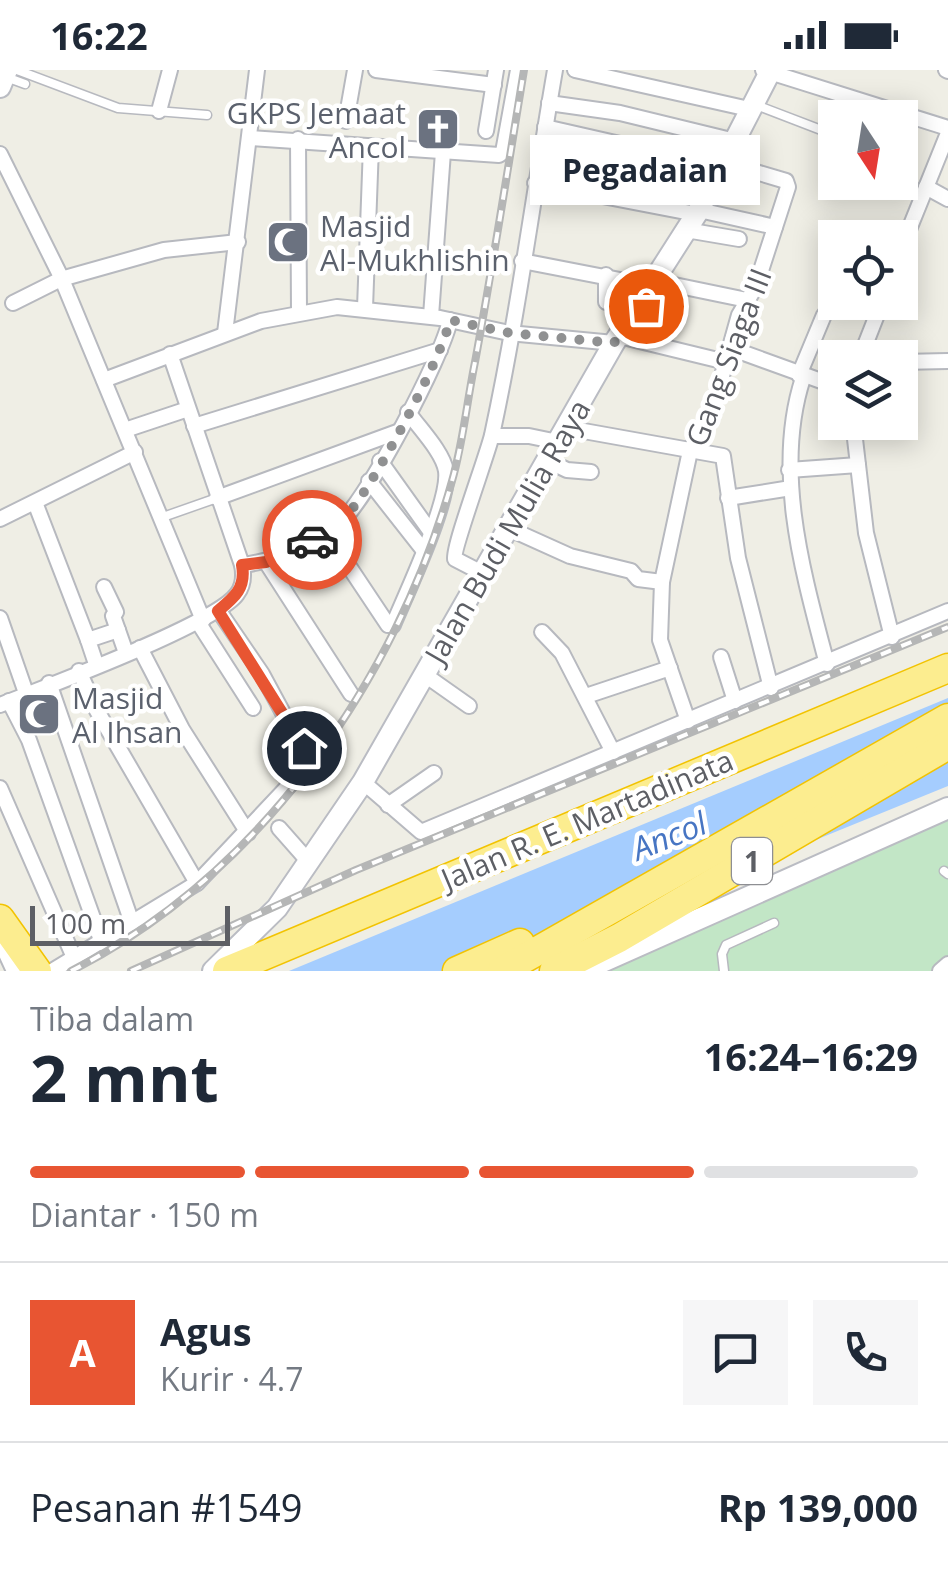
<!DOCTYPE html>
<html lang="id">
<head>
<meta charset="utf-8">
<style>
  body { margin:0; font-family:"Open Sans",sans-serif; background:#f6f6f7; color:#1f2937; height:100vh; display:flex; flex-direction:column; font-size:38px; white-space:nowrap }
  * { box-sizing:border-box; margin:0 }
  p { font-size:32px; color:#747a83 }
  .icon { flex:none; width:55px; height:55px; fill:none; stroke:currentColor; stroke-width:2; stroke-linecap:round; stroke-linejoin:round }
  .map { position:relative; height:901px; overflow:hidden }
  .side { display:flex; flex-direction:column; background:#fff; flex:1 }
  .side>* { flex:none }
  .needle { width:65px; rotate:168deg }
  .fabs { position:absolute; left:818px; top:30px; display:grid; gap:20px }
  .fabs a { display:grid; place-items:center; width:100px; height:100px; border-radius:0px; background:#fff; box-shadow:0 5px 25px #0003; font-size:50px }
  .scale { position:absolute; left:30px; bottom:25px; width:200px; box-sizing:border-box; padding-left:10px; border:5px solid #5d5f65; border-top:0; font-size:28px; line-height:35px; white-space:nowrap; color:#5d5f65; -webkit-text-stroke:8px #fff; paint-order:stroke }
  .pin { position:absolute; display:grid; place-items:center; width:85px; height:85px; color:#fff; margin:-42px; border:5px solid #fff; border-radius:50%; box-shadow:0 2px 10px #0007 }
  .courier { position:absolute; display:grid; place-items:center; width:100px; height:100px; margin:-50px; border:8px solid #e85532; border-radius:50%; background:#fff; color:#222; box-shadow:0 2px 12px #0007 }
  .bubble { position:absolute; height:70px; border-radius:0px; background:#fff; box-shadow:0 5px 25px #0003; font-size:32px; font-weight:700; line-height:70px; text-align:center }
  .head em { font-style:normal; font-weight:700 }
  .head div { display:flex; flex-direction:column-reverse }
  .head { display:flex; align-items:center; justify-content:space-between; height:170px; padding:0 30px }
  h1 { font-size:65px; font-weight:700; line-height:75px }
  .bar { display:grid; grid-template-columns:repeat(4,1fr); gap:15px 10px; align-content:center; height:120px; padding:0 30px }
  .bar i { height:12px; border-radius:8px; background:#e0e1e3 }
  .bar .on { background:#e85532 }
  .bar p { grid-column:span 4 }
  .line { display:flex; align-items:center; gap:25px; padding:0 30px; border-top:2px solid #e0e1e3 }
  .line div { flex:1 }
  .round { display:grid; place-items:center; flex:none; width:105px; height:105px; border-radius:0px; background:#f6f6f7 }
  .status { display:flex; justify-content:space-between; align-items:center; height:70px; padding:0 50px; background:#fff; direction:ltr }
  .status svg { height:28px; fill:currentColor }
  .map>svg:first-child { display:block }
</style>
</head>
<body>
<div class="status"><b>16:22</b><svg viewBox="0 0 49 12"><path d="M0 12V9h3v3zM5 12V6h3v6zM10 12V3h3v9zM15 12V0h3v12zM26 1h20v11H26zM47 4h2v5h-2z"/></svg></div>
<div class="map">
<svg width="948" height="901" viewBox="0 0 948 901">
  <rect width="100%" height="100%" fill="#efeee5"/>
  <polygon fill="#c2e6c6" points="948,738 948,901 582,901"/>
  <polygon fill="#a5cdfe" points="948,628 948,716 494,901 289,901"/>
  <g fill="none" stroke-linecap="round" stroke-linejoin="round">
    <polyline stroke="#a5cdfe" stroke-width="4" points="181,567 216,549"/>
    <g stroke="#b7b9bf" stroke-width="11">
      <g id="lane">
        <polyline points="17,0 118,38 207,45"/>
        <polyline points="6,7 25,14"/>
        <polyline points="756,35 829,63"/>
        <polyline points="834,158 855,168"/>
        <polyline points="160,448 217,428"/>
        <polyline points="944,801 948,804"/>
        <polyline points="724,901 722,884 726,875 774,853"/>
      </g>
    </g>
    <g stroke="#b7b9bf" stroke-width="18">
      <g id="street">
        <polyline points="376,0 494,15"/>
        <polyline points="575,0 749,39"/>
        <polyline points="763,0 948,58"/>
        <polyline points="946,0 948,1"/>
        <polyline points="549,33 620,43 731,70"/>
        <polyline points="159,41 170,0"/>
        <polyline points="346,51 355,0"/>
        <polyline points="545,57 695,91 718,100"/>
        <polyline points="486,61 496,0"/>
        <polyline points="250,68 499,85 503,82 518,0"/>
        <polyline points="298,69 299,242"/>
        <polyline points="0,84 61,207 203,550"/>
        <polyline points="535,113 696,144"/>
        <polyline points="926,117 948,129"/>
        <polyline points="699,140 775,157"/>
        <polyline points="686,160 739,169"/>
        <polyline points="900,182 948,63"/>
        <polyline points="522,191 651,216"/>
        <polyline points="606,205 606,232 678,244"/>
        <polyline points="655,211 747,230"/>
        <polyline points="13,233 61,209 164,180 238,172"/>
        <polyline points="365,238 371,76"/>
        <polyline points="431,246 443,82"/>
        <polyline points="225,263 257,0"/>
        <polyline points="619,266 726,292"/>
        <polyline points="730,278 835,316"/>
        <polyline points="860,288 882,232"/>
        <polyline points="900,292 948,291"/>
        <polyline points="799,305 824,245"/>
        <path d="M803 308C773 400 803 503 827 594"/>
        <polyline points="104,310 261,251 337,237 440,248 509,263 614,273"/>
        <polyline points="853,352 866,463 892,567"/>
        <polyline points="194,356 440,280"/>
        <polyline points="567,358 723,386 738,488 771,618"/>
        <polyline points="125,360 188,339"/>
        <polyline points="492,366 529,366 558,372"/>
        <polyline points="380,391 430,461"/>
        <polyline points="548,391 567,400 591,402"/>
        <polyline points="789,400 858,395"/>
        <polyline points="369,411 424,481"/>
        <polyline points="217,428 397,362"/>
        <polyline points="728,428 791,418"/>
        <polyline points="36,435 88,570"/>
        <polyline points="0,449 135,382"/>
        <polyline points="510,459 570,486 631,501 638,509 662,512"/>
        <path d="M326 462 388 555H393C406 524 450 431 446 401 443 382 419 358 408 342"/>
        <polyline points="266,492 351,624"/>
        <path d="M242 495C274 491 316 476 340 453 369 426 442 288 450 250"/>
        <path d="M484 504 455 489C452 480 487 386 492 365 518 245 534 121 555 0"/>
        <polyline points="104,517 116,542 113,546 126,583"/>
        <polyline points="0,548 26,623"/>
        <polyline points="198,552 253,638"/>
        <polyline points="542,562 562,583 613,682"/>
        <polyline points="140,578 182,659 248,763"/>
        <polyline points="721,587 735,631"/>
        <polyline points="96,594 88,570 118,560"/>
        <polyline points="79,601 96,639 197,813"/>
        <polyline points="425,605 469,636"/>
        <polyline points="49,613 132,853"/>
        <polyline points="586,626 670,598"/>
        <polyline points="9,631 29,670 102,873"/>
        <path d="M0 635C43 618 216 554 237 524 244 515 244 505 242 495L170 284"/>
        <polyline points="688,651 660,570 662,512 690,381 713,338 739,245 756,216 788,117 786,111 722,92"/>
        <polyline points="363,712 421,762 948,541"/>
        <polyline points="0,718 75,890"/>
        <polyline points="388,735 434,703"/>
        <polyline points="279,758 309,792"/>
        <polyline points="0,871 14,901"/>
        <polyline points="52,901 197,813 310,693 262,604 219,541"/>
        <polyline points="940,901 948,894"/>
      </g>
    </g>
    <g stroke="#babcc3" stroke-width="24">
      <g id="secondary">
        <polyline points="0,17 7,0"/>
        <polyline points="213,901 277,838 363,712 614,273 699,140 771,0"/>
        <polyline points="582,901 948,738"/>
      </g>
    </g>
    <g stroke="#f2c302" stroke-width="31">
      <g id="highway">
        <polyline points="0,849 37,901"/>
        <polyline points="227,901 948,598"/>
        <polyline points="457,901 520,873"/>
        <polyline points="502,901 948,648"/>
        <polyline points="554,901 619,868 948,675"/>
      </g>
    </g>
    <use href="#lane" stroke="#fff" stroke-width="8"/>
    <use href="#street" stroke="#fff" stroke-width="14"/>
    <use href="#secondary" stroke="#fff" stroke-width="20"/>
    <use href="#highway" stroke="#fced8f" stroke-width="28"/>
    <g stroke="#b5b6b6" stroke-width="8">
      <g id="rail">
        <path d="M71 901C260 805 396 611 452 411 463 373 467 331 475 292 493 195 508 97 524 0"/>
        <polyline points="131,901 356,800 948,557"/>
      </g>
    </g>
    <use href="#rail" stroke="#fff" stroke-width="4" stroke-dasharray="11" stroke-linecap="butt"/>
  </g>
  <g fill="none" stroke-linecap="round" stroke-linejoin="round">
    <path stroke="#909192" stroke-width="10" stroke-dasharray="0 18" d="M312 470C321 465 331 460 339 454 367 430 442 288 450 250L510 263 614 273 639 236H646"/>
    <path stroke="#e85532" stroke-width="12" d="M304 678 218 541C235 527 246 518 242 495L266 492 312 470"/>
  </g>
  <defs>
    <g id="church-square" transform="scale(2.25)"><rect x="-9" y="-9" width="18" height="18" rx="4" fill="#6b7280" stroke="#fff"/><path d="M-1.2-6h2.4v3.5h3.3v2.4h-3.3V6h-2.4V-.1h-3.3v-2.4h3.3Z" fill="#fff"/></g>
    <g id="mosque-square" transform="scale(2.25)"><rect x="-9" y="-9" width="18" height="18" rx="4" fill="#6b7280" stroke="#fff"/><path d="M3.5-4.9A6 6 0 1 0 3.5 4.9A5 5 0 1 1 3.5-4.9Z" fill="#fff"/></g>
  </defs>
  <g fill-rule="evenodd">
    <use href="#church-square" x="438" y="59"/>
    <use href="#mosque-square" x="288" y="172"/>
    <use href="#mosque-square" x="39" y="644"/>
  </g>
  <g text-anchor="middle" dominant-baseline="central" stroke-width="9" stroke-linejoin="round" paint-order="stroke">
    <rect fill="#fff" stroke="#8e8f93" stroke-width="2.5" x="732" y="768" width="40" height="46" rx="8"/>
    <g font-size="28" font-weight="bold" fill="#5d5f65">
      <text x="752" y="791">1</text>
    </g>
    <g font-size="30" fill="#5b616d" stroke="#fff" text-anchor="start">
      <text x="406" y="42" text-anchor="end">GKPS Jemaat<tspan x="406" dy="34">Ancol</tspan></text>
      <text x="320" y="155">Masjid<tspan x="320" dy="34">Al-Mukhlishin</tspan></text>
      <text x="72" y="627">Masjid<tspan x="72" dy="34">Al Ihsan</tspan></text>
    </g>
    <g font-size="30" fill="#5d5f65" stroke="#fff">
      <text transform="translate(728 287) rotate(-69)">Gang Siaga III</text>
      <text transform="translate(507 461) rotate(-60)">Jalan Budi Mulia Raya</text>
      <text transform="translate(587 749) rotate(-23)">Jalan R. E. Martadinata</text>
    </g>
    <g font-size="32" font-style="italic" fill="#4775c3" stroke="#fff">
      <text transform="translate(669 765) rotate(-22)">Ancol</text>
    </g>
  </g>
</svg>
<div class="fabs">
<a><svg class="needle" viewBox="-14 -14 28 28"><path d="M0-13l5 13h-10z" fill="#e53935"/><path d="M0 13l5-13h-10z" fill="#747a83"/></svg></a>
<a><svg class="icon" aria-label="locate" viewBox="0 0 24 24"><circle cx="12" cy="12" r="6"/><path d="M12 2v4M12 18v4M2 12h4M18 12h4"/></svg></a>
<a><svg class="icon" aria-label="layers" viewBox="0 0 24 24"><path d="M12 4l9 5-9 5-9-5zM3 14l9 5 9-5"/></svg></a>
</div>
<div class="scale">100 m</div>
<div class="pin" style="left:646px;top:236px;background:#ea580c"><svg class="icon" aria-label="bag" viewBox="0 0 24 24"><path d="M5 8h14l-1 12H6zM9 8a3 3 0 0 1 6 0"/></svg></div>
<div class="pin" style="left:304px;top:678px;background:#1f2937"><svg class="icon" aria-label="home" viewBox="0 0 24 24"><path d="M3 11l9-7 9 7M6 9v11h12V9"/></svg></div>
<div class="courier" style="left:312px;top:470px"><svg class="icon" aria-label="car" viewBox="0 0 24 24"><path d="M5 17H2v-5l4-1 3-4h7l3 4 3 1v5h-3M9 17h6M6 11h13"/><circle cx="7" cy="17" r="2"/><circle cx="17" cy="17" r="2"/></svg></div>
<div class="bubble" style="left:530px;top:65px;width:230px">Pegadaian</div>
</div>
<section class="side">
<div class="head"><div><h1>2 mnt</h1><p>Tiba dalam</p></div><em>16:24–16:29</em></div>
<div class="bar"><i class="on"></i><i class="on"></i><i class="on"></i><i></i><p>Diantar · 150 m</p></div>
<div class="line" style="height:180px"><b class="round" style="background:#e85532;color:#fff">A</b><div><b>Agus</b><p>Kurir · 4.7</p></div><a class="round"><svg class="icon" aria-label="chat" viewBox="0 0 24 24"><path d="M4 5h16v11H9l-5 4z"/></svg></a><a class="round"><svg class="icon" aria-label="phone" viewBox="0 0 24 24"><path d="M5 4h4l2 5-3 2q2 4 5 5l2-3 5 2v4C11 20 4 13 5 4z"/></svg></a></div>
<div class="line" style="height:130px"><div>Pesanan #1549</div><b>Rp 139,000</b></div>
</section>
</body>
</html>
